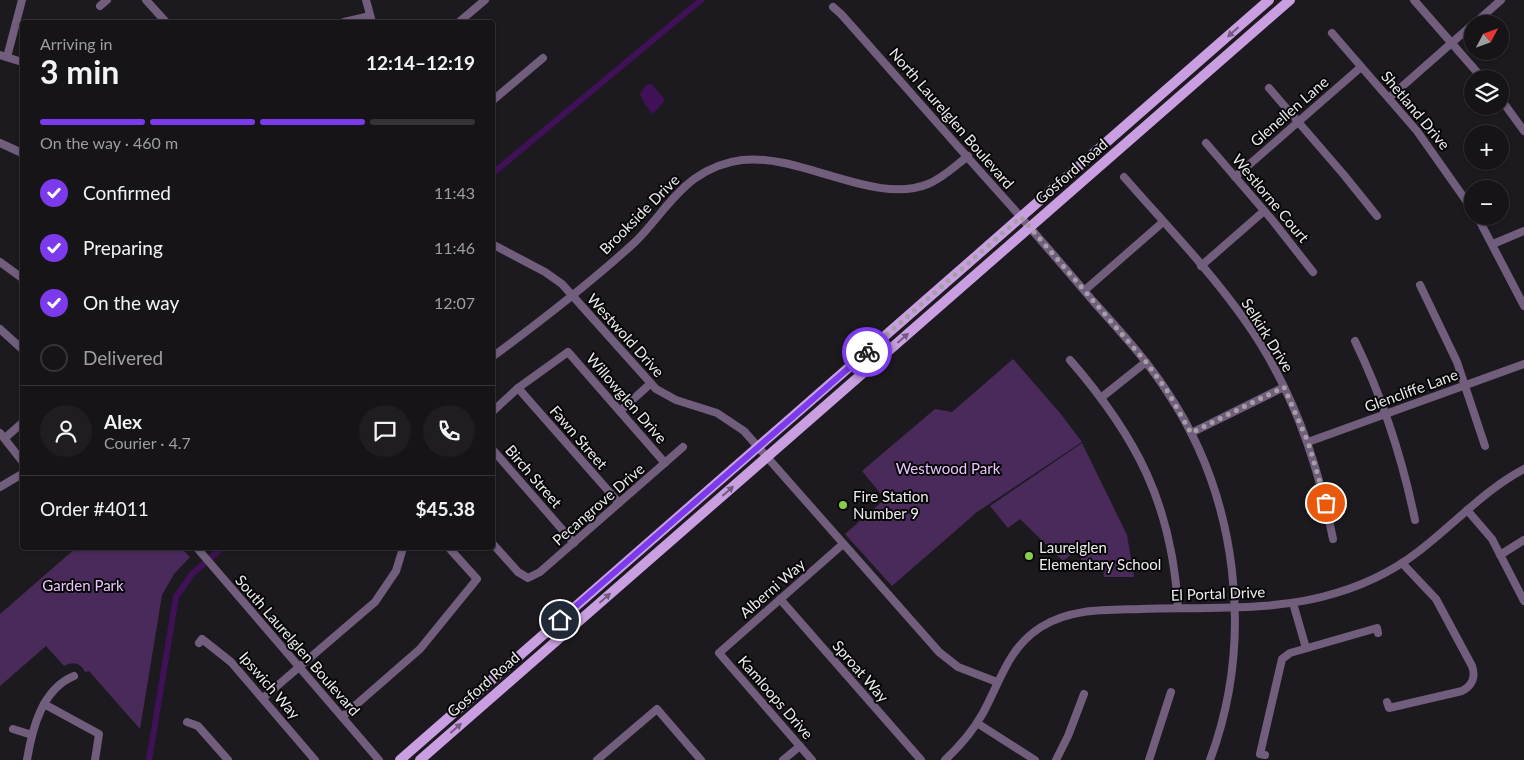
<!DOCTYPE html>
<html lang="en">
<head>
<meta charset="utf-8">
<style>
  body { margin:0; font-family:Lato,sans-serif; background:#1f1d20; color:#f1f3f6; height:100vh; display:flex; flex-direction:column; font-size:19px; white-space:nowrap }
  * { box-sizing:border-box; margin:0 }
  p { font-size:16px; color:#9e9ea1 }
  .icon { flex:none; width:28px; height:28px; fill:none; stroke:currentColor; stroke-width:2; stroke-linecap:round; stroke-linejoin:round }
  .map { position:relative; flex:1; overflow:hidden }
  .panel { position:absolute; left:20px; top:20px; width:475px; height:530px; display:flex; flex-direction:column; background:#161417; border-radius:5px; box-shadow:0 1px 4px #0004,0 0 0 1px #353336 }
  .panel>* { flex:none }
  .needle { width:32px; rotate:49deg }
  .fabs { position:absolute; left:1464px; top:15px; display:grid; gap:10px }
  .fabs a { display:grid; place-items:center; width:45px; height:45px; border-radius:50%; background:#161417; box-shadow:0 1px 4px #0004,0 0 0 1px #353336; font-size:25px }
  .pin { position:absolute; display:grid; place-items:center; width:42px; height:42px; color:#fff; margin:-21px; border:2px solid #fff; border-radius:50%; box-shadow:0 1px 5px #0007 }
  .courier { position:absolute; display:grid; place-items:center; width:50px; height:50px; margin:-25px; border:4px solid #7c3aed; border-radius:50%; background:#fff; color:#222; box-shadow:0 1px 6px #0007 }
  .summary em { font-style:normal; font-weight:700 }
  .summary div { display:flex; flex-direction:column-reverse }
  .summary { display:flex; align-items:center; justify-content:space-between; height:85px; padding:0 20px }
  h1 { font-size:32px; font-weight:700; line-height:38px }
  .bar { display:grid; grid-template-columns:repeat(4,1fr); gap:8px 5px; align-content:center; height:60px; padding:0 20px }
  .bar i { height:6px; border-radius:4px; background:#353336 }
  .bar .current { background:#7c3aed }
  .bar p { grid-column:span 4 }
  .line { display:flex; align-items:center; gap:12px; padding:0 20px; border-top:1px solid #353336 }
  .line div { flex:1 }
  .round { display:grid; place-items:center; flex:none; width:52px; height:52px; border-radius:26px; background:#1f1d20 }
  ol { padding:0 20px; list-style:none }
  li { display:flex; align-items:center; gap:15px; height:55px }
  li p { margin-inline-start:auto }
  li .icon { padding:5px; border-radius:50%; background:#7c3aed; color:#fff; stroke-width:4 }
  li:last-child { color:#9e9ea1 }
  li i { width:28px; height:28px; border:2px solid #353336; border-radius:50% }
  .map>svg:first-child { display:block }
</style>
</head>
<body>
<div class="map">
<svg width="1524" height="760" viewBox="0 0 1524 760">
  <rect width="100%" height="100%" fill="#1d1a1f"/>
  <g fill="#4a2a5b">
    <polygon points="1013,359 1060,413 1082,442 977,512 892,586 845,534 885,499 862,471 935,409 952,412"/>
    <polygon points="1082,443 1127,535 1134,577 1104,577 1103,564 1082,565 1080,554 1074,552 1063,561 1020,519 1008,528 990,506"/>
    <path d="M76 548H181L190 557 174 574 162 595 140 729 89 671 85 672C81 663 73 661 64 666L46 646 0 686V614Z"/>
  </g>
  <polygon fill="#411157" points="652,84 665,100 653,114 646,106 640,94 646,85"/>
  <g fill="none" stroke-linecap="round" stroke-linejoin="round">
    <g stroke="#411157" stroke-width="6">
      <polyline points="492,174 701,0"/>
      <polyline points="149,760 176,597 192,574 222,548"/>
    </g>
    <g stroke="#715d7c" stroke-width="8">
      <polyline points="146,0 166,22"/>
      <polyline points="366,0 372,22"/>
      <polyline points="1414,0 1483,79"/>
      <polyline points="100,6 107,0"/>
      <path d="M833 7 841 14C898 78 954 143 1012 207 1039 238 1066 269 1093 301 1119 330 1145 358 1166 390 1238 497 1255 639 1210 760"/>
      <polyline points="344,22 370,16"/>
      <polyline points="459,22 485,0"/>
      <polyline points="1474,24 1501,0"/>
      <polyline points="1332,33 1417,131 1472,209"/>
      <polyline points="0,55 22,62"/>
      <polyline points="7,57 22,0"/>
      <polyline points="1269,88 1344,175 1377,216"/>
      <polyline points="1389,98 1472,25"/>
      <polyline points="1500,98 1524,131"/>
      <polyline points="492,101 543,58"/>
      <polyline points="0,143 22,153"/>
      <polyline points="1206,143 1273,221 1313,272"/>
      <path d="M1124 177C1164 223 1208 268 1244 319 1291 385 1317 459 1333 539"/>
      <polyline points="1235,177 1361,67"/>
      <polyline points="1477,216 1524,306"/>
      <polyline points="492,244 545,272 562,284 656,389 676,400 717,413 744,431 939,652 958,667 997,682"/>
      <polyline points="1493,244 1524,231"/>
      <polyline points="0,262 22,278"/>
      <polyline points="1201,266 1264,211"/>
      <polyline points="1420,285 1457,362 1485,446"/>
      <polyline points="1085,290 1163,222"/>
      <polyline points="0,329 22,349"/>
      <path d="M1355 341C1383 399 1402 457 1415 520"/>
      <path d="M492 357C541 321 589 284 634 243 655 223 670 197 694 179 708 169 725 162 742 160 800 153 875 206 928 184 943 178 955 166 968 156"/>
      <path d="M1070 360C1137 437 1172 505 1178 608"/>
      <polyline points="518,388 619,503"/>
      <polyline points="1102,397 1146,362"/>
      <polyline points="620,411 650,384"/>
      <polyline points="492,412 518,388 568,352 665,463"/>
      <polyline points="0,433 22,461"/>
      <polyline points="1191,433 1284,387"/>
      <polyline points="5,438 22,423"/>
      <polyline points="1308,442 1524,364"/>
      <polyline points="492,449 574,543"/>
      <polyline points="0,487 22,474"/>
      <polyline points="1467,510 1492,539 1524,601"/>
      <polyline points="492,543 518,572 528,578 540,572 683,447"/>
      <polyline points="197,548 379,760"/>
      <polyline points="1500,555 1524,540"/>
      <polyline points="780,599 921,760"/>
      <polyline points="1293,603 1306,648"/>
      <polyline points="199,643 202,639 231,662 315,760"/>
      <polyline points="263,698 375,602 396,571 403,548"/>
      <path d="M1387 702 1389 708 1462 691C1472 686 1476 677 1472 666L1436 599 1402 563"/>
      <polyline points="44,704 99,734 95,760"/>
      <polyline points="342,717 420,649 477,579 449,548"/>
      <polyline points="187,722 198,726 228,760"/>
      <polyline points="977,723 1035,760"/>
      <polyline points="13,729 32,735"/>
      <polyline points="1265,755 1260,754 1282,659 1290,653 1377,628 1378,633"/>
      <path d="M27 760C32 729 42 689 74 676"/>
      <polyline points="597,760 657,709 701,760"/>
      <polyline points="783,760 800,746"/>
      <polyline points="812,760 719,653 843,544"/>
      <path d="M945 760C960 746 973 731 983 713 1001 680 1008 648 1041 627 1071 608 1107 610 1141 609 1203 607 1276 612 1336 593 1370 583 1402 566 1429 543 1460 518 1488 488 1524 469"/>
      <polyline points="1056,760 1068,736 1084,694"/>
      <polyline points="1149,760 1171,692"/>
    </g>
    <g stroke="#c99fe1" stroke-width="10">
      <polyline points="400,760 1269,0"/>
      <polyline points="420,760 1290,0"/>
    </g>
  </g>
  <defs><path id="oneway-solid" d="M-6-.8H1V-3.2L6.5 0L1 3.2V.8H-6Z" transform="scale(1.25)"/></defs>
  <g fill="#725a7f">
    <use href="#oneway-solid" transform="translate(1233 32) rotate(138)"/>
    <use href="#oneway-solid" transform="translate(903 338) rotate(-41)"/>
    <use href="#oneway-solid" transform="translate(728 491) rotate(-41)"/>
    <use href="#oneway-solid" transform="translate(605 598) rotate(-41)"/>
    <use href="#oneway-solid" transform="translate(456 728) rotate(-41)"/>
  </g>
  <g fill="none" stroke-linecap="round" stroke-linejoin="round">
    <polyline stroke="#a4a1a5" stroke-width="5" stroke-dasharray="0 9" points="867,352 1021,217 1146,362 1168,392 1191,433 1284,387 1308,442 1326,503"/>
    <polyline stroke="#7c3aed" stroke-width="6" points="560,620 867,352"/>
  </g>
  <g fill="#88cf49" stroke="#070607" stroke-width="2">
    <circle cx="843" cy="505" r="5"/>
    <circle cx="1029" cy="556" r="5"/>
  </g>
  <g text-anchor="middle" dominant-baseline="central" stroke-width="4" stroke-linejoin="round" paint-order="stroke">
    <g font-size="15" fill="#eceaed" stroke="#070607">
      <text transform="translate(1416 110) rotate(50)">Shetland Drive</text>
      <text transform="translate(1289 111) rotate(-41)">Glenellen Lane</text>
      <text transform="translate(952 118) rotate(49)">North Laurelglen Boulevard</text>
      <text transform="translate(1071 171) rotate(-41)">Gosford Road</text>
      <text transform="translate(1271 198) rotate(50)">Westlorne Court</text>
      <text transform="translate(639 214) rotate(-45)">Brookside Drive</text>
      <text transform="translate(626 335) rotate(48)">Westwold Drive</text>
      <text transform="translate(1268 335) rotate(58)">Selkirk Drive</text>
      <text transform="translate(1411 390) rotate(-20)">Glencliffe Lane</text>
      <text transform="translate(627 398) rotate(49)">Willowglen Drive</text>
      <text transform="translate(579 437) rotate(49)">Fawn Street</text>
      <text transform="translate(534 476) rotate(49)">Birch Street</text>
      <text transform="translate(598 504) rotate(-41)">Pecangrove Drive</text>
      <text transform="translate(772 588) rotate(-41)">Alberni Way</text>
      <text transform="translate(1218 593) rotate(-2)">El Portal Drive</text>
      <text transform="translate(298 645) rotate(49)">South Laurelglen Boulevard</text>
      <text transform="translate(861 671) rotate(49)">Sproat Way</text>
      <text transform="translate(483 684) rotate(-41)">Gosford Road</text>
      <text transform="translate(270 685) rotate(49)">Ipswich Way</text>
      <text transform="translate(776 697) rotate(49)">Kamloops Drive</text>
    </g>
    <g font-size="15" fill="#e8c3ff" stroke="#070607">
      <text x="948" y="468">Westwood Park</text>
      <text x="83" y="585">Garden Park</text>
    </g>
    <g font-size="15" fill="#eceaed" stroke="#070607" text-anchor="start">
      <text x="853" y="496">Fire Station<tspan x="853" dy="17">Number 9</tspan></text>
      <text x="1039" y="547">Laurelglen<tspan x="1039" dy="17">Elementary School</tspan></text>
    </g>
  </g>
</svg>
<div class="fabs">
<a><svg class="needle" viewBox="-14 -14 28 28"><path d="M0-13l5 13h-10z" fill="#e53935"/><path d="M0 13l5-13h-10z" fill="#9e9ea1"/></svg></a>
<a><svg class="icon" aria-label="layers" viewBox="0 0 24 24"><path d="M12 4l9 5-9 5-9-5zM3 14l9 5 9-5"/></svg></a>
<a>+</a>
<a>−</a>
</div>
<div class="pin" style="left:1326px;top:503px;background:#ea580c"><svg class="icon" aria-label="bag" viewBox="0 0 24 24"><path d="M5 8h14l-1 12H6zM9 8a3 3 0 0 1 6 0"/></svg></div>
<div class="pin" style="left:560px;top:620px;background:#1f2937"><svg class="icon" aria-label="home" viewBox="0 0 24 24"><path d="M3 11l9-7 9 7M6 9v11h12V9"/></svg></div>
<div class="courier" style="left:867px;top:352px"><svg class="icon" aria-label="bike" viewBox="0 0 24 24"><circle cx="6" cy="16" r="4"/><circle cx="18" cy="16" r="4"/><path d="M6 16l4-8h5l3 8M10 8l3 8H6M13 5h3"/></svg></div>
<section class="panel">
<div class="summary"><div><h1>3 min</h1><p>Arriving in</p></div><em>12:14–12:19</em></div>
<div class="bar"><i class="current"></i><i class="current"></i><i class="current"></i><i></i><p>On the way · 460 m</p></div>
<ol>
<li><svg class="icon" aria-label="check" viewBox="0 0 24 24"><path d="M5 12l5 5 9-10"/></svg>Confirmed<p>11:43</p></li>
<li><svg class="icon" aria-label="check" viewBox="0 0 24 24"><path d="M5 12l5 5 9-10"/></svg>Preparing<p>11:46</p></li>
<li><svg class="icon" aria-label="check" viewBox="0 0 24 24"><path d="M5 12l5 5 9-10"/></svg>On the way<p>12:07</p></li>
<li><i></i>Delivered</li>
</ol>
<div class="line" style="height:90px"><a class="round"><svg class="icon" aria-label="person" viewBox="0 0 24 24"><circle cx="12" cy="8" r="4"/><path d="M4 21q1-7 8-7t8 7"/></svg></a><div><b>Alex</b><p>Courier · 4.7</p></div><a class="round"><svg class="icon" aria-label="chat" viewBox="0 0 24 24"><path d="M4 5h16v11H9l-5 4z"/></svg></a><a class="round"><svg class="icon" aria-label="phone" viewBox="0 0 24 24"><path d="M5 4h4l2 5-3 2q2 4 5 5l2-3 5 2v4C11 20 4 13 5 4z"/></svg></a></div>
<div class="line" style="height:65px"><div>Order #4011</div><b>$45.38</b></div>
</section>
</div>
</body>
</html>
